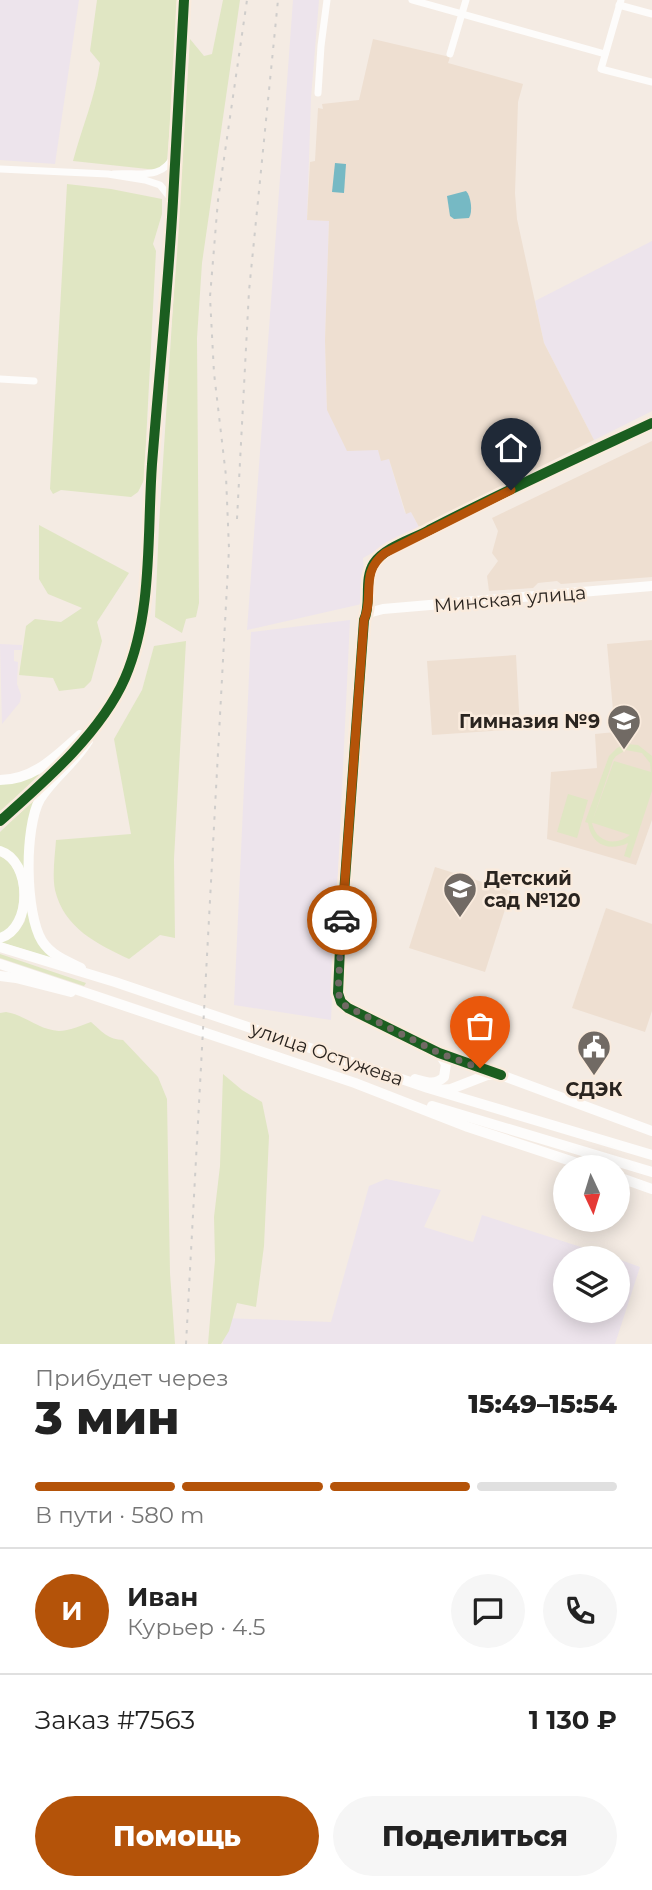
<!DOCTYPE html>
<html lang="ru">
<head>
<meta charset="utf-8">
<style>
  body { margin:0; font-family:Montserrat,sans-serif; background:#f6f6f6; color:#222; height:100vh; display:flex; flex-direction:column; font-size:26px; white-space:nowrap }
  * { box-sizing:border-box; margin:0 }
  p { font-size:23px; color:#767676 }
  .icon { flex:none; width:38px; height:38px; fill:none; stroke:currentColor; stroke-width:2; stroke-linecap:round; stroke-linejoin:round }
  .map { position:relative; height:1344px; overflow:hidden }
  .side { display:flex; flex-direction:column; background:#fff; flex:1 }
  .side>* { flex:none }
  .needle { width:46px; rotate:176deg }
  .buttons { position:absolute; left:553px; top:1155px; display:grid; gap:14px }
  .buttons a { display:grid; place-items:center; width:77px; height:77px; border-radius:50%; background:#fff; box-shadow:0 4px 18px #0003; font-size:35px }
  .pin { position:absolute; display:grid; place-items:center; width:60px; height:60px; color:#fff; margin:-72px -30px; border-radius:50% 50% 50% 0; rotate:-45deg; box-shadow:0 0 7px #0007 }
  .pin .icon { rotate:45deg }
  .courier { position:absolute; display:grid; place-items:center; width:70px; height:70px; margin:-35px; border:5px solid #b45309; border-radius:50%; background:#fff; color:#222; box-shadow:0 2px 9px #0007 }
  .head em { font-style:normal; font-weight:800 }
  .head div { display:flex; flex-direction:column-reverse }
  .head { display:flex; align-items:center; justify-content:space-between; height:119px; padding:0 35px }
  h1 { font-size:46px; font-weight:800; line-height:52px }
  .bar { display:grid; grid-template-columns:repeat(4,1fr); gap:10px 7px; align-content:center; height:84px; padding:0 35px }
  .bar i { height:9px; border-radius:5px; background:#e0e0e0 }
  .bar .on { background:#b45309 }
  .bar p { grid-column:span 4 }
  .line { display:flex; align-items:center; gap:18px; padding:0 35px; border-top:2px solid #e0e0e0 }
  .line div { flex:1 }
  .round { display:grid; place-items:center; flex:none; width:74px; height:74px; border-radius:37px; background:#f6f6f6 }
  .action { display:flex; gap:14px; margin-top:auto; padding:14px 35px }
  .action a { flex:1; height:80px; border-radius:42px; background:#b45309; color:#fff; font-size:28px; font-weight:800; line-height:80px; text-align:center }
  .action a+a { background:#f6f6f6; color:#222 }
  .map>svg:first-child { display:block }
</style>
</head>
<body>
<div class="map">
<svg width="652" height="1344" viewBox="0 0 652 1344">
  <rect width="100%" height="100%" fill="#f4ebe3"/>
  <polygon fill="#eee4ec" points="0,644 22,645 22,650 14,650 14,661 18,662 17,684 21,695 20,702 2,724"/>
  <g fill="#ede4ec">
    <polygon points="0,0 79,0 55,164 0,160"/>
    <polygon points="293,0 319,0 311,98 307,219 329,221 325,341 327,410 389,459 405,513 411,512 419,527 363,558 366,603 247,630"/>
    <polygon points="652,241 652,411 594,440 544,343 535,301"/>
    <polygon points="350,620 331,1020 234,1005 251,632"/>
    <polygon points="386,1179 441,1190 424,1227 473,1242 482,1215 615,1258 565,1258 565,1311 618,1311 618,1259 640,1267 615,1344 223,1344 224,1318 331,1322 369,1186"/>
  </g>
  <g fill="#eedfd1">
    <polygon points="373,39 450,57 448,63 523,84 518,102 515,193 517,219 544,343 594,440 419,527 411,512 406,514 389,459 381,461 378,450 347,451 327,410 325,341 329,221 307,220 310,162 315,161 318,108 323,109 322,104 359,100"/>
    <polygon points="652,441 652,577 561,584 557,581 538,583 533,588 489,591 487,576 498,561 492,553 498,531 492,518"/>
    <polygon points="652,640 652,820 636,865 547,839 551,772 597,768 595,734 615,732 607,644"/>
    <polygon points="516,655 520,729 432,735 427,661"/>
    <polygon points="435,867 511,891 485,972 409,948"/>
    <polygon points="606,908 652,924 652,1011 645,1032 572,1008"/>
  </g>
  <g fill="#e0e6c3" fill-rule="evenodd">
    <path d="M97 0H180L167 161 157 170 73 161C82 127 95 98 100 63L90 51Z"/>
    <polygon points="223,0 240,0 202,263 197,338 199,603 196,617 186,619 182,633 155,617 159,525 190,39 204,56 212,54"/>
    <polygon points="67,184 111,189 162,199 162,214 153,244 156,251 144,480 138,492 131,497 61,490 53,494 50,489"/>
    <polygon points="39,525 129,573 97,622 102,641 91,681 84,688 59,691 53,678 19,675 26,626 35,619 61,622 82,608 48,594 39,579"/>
    <path d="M186 641 174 859 175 938 160 935 129 959C97 944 64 928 55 890 52 875 55 855 56 840L131 834 114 739 142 690 154 646Z"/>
    <path d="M626 744 638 745 652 756V791L630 858 624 856 628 843C609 852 591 845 588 823L585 822 609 756 617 748ZM626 750 642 753 650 763 651 772 614 761 592 822 613 760 616 756ZM592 823H593L630 835C615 847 596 842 592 823Z"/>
    <polygon points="38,774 39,775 0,812 0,783"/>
    <polygon points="568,794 588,800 577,838 557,832"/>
    <polygon points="37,797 35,804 31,918 55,959 0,942 20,929 25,921 26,907 24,876 0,848 0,832"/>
    <path d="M0 856C25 869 20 900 16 924L0 934Z"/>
    <polygon points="0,954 86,983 84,986 0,958"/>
    <path d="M6 1012C25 1015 39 1030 59 1031 69 1031 82 1025 91 1022 101 1031 109 1040 123 1040L158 1077 167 1099 170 1273 175 1344H0V1013Z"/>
    <polygon points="223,1074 242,1090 262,1102 269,1136 264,1246 256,1307 237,1303 229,1331 221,1344 208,1344 215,1260 214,1217 220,1166"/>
  </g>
  <g fill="#76b9c4">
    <polygon points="335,163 346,164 344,193 332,192"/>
    <path d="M466 191C471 196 473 212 469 218L454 219 450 216 447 196Z"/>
  </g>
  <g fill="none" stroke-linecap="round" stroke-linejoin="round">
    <g stroke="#fdfcfb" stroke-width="7">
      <polyline points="412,0 605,54"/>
      <polyline points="621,0 601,69 652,82"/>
      <polyline points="619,5 652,14"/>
      <polyline points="450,54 466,0"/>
      <polyline points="318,93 321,46 327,0"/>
      <polyline points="0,169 108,174 145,180 160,185 172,200"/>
      <path d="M114 174C137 172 163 181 174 155"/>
      <polyline points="0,379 34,381"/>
      <polyline points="368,613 370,574 373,565 385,553 470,509 652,423"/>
    </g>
    <g stroke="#fdfcfb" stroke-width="10">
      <path d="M0 780C34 780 56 756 80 735"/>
      <path d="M0 821C44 782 101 733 125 678 153 613 147 535 152 464 159 377 168 289 173 201 177 134 180 67 184 0"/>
      <path d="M0 851C32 861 33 928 0 938"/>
      <path d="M81 968C66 961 51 955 42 941 25 913 24 828 40 799 53 778 75 763 88 741"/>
      <polyline points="0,976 16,978 71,992"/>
      <polyline points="501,1075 439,1053 348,1008 341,1002 338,993 340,948 364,620 368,613 383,609 652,586"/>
      <path d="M415 1079C426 1082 435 1086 444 1077L446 1064 439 1053"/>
      <polyline points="438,1090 451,1089 487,1075 501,1075 652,1131"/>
    </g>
    <g stroke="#fdfcfb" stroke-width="10">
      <polyline points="0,947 115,982 428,1088 652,1155"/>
      <polyline points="0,964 355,1083 468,1127 589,1167"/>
      <polyline points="432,1106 652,1172"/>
      <polyline points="618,1177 652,1189"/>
    </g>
    <g stroke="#cfcdcb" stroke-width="2" stroke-dasharray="3.5 7" stroke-linecap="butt">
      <polyline points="237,519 249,291 278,0"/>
      <polyline points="186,1344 229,549 226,476 214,373 210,297 218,200 247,0"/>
    </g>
    <g stroke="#faebdd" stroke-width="15">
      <g id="cycleway">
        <path d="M0 821C44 782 101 733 125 678 153 613 147 535 152 464 159 377 168 289 173 201 177 134 180 67 184 0"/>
        <path d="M501 1075 439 1053 348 1008 341 1002 338 993 340 948 364 620C372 603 363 580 374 563 385 547 413 539 429 530 502 492 577 458 652 423"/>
      </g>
    </g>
    <use href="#cycleway" stroke="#1b5e20" stroke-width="10"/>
  </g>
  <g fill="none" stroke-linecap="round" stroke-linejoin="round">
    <polyline stroke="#716a64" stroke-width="7" stroke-dasharray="0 12.6" points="342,920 338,993 344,1005 439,1053 480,1068"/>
    <path stroke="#b45309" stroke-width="9" d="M342 920 364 620C375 596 359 573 385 553L511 490"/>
  </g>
  <defs>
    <g id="school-pin" transform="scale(1.75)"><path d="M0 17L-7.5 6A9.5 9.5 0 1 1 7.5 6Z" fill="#716a64" stroke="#faebdd"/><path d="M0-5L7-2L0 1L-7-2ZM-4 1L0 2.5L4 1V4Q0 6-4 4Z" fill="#fff"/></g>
    <g id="civic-pin" transform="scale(1.75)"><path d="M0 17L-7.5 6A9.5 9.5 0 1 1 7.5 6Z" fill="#716a64" stroke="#faebdd"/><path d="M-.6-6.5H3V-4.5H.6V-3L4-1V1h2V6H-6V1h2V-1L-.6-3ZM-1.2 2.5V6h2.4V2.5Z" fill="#fff"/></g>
  </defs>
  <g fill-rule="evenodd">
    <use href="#school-pin" x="624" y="721"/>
    <use href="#school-pin" x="460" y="889"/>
    <use href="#civic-pin" x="594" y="1047"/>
  </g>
  <g text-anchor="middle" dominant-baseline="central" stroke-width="5" stroke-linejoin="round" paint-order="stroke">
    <g font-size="19" fill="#2a241f" stroke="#faebdd">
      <text transform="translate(510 599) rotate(-5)">Минская улица</text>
      <text transform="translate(327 1054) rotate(19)">улица Остужева</text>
    </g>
    <g font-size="19" font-weight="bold" fill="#2a241f" stroke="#faebdd" text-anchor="end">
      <text x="600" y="721">Гимназия №9</text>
      <text x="484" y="878" text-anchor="start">Детский<tspan x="484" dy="22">сад №120</tspan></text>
      <text x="594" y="1089" text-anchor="middle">СДЭК</text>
    </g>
  </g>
</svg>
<div class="buttons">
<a><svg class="needle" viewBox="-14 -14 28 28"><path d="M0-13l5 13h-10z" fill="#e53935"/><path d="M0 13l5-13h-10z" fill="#767676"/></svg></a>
<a><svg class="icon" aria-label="layers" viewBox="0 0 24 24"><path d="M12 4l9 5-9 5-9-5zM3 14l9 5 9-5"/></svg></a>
</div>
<div class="pin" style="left:480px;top:1068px;background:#ea580c"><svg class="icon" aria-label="bag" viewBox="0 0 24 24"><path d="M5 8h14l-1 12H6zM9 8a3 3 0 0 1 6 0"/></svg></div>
<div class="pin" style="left:511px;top:490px;background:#1f2937"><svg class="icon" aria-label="home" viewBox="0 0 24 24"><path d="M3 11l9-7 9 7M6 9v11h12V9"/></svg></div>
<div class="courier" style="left:342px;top:920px"><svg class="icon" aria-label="car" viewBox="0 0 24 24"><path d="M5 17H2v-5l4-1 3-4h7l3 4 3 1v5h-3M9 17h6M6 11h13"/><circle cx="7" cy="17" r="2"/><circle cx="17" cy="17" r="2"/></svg></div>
</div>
<section class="side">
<div class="head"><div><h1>3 мин</h1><p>Прибудет через</p></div><em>15:49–15:54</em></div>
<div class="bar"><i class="on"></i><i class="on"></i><i class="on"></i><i></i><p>В пути · 580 m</p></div>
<div class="line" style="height:126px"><b class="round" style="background:#b45309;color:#fff">И</b><div><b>Иван</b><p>Курьер · 4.5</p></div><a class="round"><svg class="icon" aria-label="chat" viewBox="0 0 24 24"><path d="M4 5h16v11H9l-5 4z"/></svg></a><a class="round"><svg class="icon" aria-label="phone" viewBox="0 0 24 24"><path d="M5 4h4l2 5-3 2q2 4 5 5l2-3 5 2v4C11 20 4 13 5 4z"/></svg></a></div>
<div class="line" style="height:91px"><div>Заказ #7563</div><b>1 130 ₽</b></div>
<div class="action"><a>Помощь</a><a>Поделиться</a></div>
</section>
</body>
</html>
